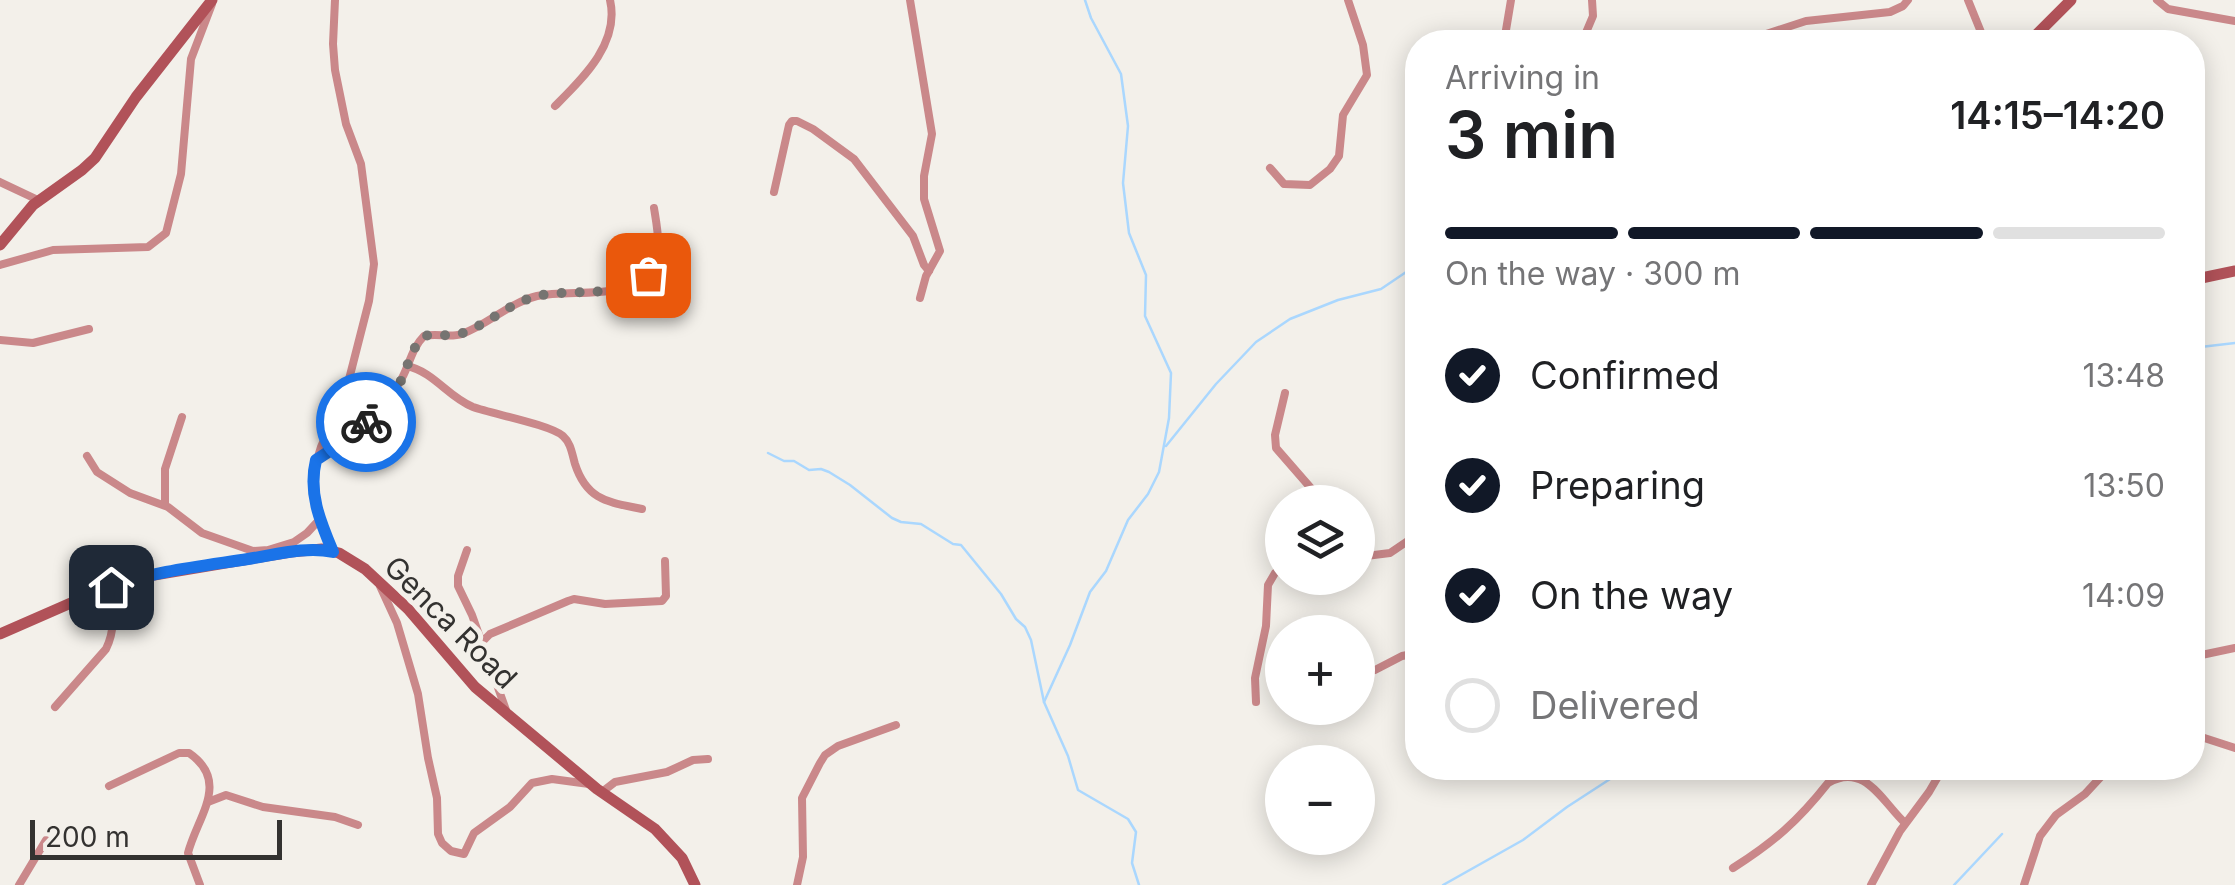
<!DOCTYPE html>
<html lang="en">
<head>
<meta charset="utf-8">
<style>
  body { margin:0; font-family:Inter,sans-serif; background:#f6f6f6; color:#202124; height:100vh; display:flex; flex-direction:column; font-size:38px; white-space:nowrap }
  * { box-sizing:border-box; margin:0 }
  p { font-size:32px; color:#757577 }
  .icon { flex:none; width:55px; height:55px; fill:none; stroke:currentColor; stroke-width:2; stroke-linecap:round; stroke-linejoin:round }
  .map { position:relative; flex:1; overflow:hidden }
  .sheet { position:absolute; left:1405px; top:30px; width:800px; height:750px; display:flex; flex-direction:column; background:#fff; border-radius:40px; box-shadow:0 5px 25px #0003 }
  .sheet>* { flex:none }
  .controls { position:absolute; left:1265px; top:485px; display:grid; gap:20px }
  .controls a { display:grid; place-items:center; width:110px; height:110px; border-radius:50%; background:#fff; box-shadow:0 5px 25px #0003; font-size:50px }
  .scale { position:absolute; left:30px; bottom:25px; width:252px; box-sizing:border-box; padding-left:10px; border:5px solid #333230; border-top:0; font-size:28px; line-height:35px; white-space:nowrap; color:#333230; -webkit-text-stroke:8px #f3f0ea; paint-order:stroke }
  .pin { position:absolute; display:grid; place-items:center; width:85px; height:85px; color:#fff; margin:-42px; border-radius:20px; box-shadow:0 5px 15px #0006 }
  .courier { position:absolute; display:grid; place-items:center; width:100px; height:100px; margin:-50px; border:8px solid #1a73e8; border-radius:50%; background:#fff; color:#222; box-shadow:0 2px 12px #0007 }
  .headline em { font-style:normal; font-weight:600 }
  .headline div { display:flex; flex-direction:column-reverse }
  .headline { display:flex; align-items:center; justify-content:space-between; height:170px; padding:0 40px }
  h1 { font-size:65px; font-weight:600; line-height:75px }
  .bar { display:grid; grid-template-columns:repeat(4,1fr); gap:15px 10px; align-content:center; height:120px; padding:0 40px }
  .bar i { height:12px; border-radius:8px; background:#e0e0e0 }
  .bar .selected { background:#111827 }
  .bar p { grid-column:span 4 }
  ol { padding:0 40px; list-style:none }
  li { display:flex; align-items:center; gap:30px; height:110px }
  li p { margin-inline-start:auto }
  li .icon { padding:10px; border-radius:50%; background:#111827; color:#fff; stroke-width:4 }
  li:last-child { color:#757577 }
  li i { width:55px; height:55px; border:5px solid #e0e0e0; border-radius:50% }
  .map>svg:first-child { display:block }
</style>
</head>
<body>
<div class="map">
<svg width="2235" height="885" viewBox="0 0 2235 885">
  <rect width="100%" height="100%" fill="#f3f0ea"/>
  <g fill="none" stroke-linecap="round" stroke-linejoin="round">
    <g stroke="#aad7fe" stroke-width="2.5">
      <polyline points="2192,348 2235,343"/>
      <polyline points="1166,446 1216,384 1256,342 1290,319 1338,300 1381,289 1418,264"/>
      <polyline points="768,453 784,461 794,461 809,470 821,469 829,472 850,485 892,518 901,522 921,524 953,544 961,545 1001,594 1016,619 1025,627 1031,640 1044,702 1068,756 1078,790 1128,819 1136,832 1132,863 1139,885"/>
      <polyline points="1044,702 1070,645 1090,592 1106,571 1128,520 1148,494 1159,472 1169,418 1171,373 1145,316 1146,275 1129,233 1123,183 1128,126 1121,74 1091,18 1085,0"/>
      <polyline points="1443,885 1523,840 1567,807 1627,768"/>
      <polyline points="1954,885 2002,834"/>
    </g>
    <g stroke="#ca888a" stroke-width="8">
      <polyline points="910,0 932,134 924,176 924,199 940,251 926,276 920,298"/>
      <polyline points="1968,0 1985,42"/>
      <polyline points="2157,0 2168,9 2235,21"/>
      <polyline points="1734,39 1754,38 1806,21 1890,12 1903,6 1908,0"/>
      <polyline points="1504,42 1511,0"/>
      <polyline points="1582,42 1593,16 1592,0"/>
      <path d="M555 106C583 78 620 43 610 0"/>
      <polyline points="1270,168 1284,184 1310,185 1330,169 1339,156 1343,115 1367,75 1363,45 1348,0"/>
      <polyline points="0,182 38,200"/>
      <polyline points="774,192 789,125 792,121 797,121 813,129 854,159 913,236 924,265 929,271"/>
      <polyline points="0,265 53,250 148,247 166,233 181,174 191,59 212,4"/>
      <polyline points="0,340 33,343 89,329"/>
      <path d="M407 366C434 372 448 397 473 407 493 414 551 425 563 436 571 443 572 454 575 464 587 501 609 502 642 509"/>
      <polyline points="1285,393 1275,435 1276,448 1323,502"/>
      <polyline points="87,456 97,472 130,493 168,507 202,533 253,551 268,550 294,542 307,533 320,519"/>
      <path d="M316 459C348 444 386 409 402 378 410 363 412 348 424 336 437 333 450 338 462 334 489 324 509 303 537 296 570 289 624 300 649 275 664 259 657 227 654 208"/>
      <polyline points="165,505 165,469 182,417"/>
      <polyline points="467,550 458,576 458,586 472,615 506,710"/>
      <polyline points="333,552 320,519 312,485 313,473 321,447 346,391 369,301 374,264 361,164 346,124 335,70 333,44 335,0"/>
      <polyline points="1358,557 1390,553 1418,534"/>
      <polyline points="380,586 397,623 418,694 428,758 437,798 438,834 442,843 451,851 464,854 474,833 510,807 532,783 552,779 589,784"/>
      <polyline points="480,644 490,634 568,601 574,599 605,604 662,601 666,596 665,561"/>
      <polyline points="2192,657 2235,648"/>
      <polyline points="1375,670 1402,656 1418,653"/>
      <polyline points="1256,702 1255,678 1266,626 1268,585 1275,573 1282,568"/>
      <path d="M55 707 106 649C116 629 113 609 111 587"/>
      <polyline points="2192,734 2235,748"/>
      <path d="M109 786 179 753H189C231 782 197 817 188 853L200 885"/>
      <polyline points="602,792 615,782 667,772 693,760 708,759"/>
      <polyline points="208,802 226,795 263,807 335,817 358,825"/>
      <path d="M1733 868C1774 842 1798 821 1828 783 1865 761 1883 803 1905 823"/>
      <polyline points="19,885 46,840"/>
      <polyline points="797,885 803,857 802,798 820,763 825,755 838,746 896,725"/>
      <polyline points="1871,885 1900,831 1929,792 1943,768"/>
      <polyline points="2024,885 2040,836 2056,815 2085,794 2109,768"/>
    </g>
    <g stroke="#b15259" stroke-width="11">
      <polyline points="2029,42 2071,0"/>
      <polyline points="0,245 33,205 82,170 95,158 136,97 212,0"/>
      <polyline points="2192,280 2235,271"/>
      <polyline points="0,634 96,592 154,575 291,552 322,549 339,553 365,569 408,609 475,687 597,789 655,829 682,858 695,885"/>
    </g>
  </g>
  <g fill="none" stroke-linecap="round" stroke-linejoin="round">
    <path stroke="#767471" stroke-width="10" stroke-dasharray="0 18" d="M366 422 400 383 414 349 424 336C438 333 450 338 463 333 495 321 511 299 549 294 583 290 620 297 648 275"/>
    <path stroke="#1a73e8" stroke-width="12" d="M111 587C154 571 203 566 248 559 275 555 306 546 333 552 320 521 308 493 316 460L351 437 366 422"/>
  </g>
  <g text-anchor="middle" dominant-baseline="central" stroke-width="10" stroke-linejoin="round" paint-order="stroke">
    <g font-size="30" fill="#333230" stroke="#f3f0ea">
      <text transform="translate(451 622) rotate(45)">Genca Road</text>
    </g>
  </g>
</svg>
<div class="controls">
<a><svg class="icon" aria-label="layers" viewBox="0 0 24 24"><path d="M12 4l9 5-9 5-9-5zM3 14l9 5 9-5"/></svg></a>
<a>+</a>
<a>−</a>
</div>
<div class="scale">200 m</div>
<div class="pin" style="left:648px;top:275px;background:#ea580c"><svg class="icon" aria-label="bag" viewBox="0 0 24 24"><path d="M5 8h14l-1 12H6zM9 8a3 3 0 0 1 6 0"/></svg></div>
<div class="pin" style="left:111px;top:587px;background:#1f2937"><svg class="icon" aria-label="home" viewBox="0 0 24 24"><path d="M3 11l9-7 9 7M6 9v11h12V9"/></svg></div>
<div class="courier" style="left:366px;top:422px"><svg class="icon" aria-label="bike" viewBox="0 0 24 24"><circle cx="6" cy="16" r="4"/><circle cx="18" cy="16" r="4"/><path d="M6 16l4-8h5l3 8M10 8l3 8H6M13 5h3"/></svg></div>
<section class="sheet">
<div class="headline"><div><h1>3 min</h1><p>Arriving in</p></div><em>14:15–14:20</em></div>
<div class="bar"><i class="selected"></i><i class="selected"></i><i class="selected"></i><i></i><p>On the way · 300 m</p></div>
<ol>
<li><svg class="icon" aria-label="check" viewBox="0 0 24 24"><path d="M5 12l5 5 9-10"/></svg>Confirmed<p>13:48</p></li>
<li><svg class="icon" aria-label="check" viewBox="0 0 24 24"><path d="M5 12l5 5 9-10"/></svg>Preparing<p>13:50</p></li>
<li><svg class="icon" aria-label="check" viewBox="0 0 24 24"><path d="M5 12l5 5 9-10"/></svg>On the way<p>14:09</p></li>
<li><i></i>Delivered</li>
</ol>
</section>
</div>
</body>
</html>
